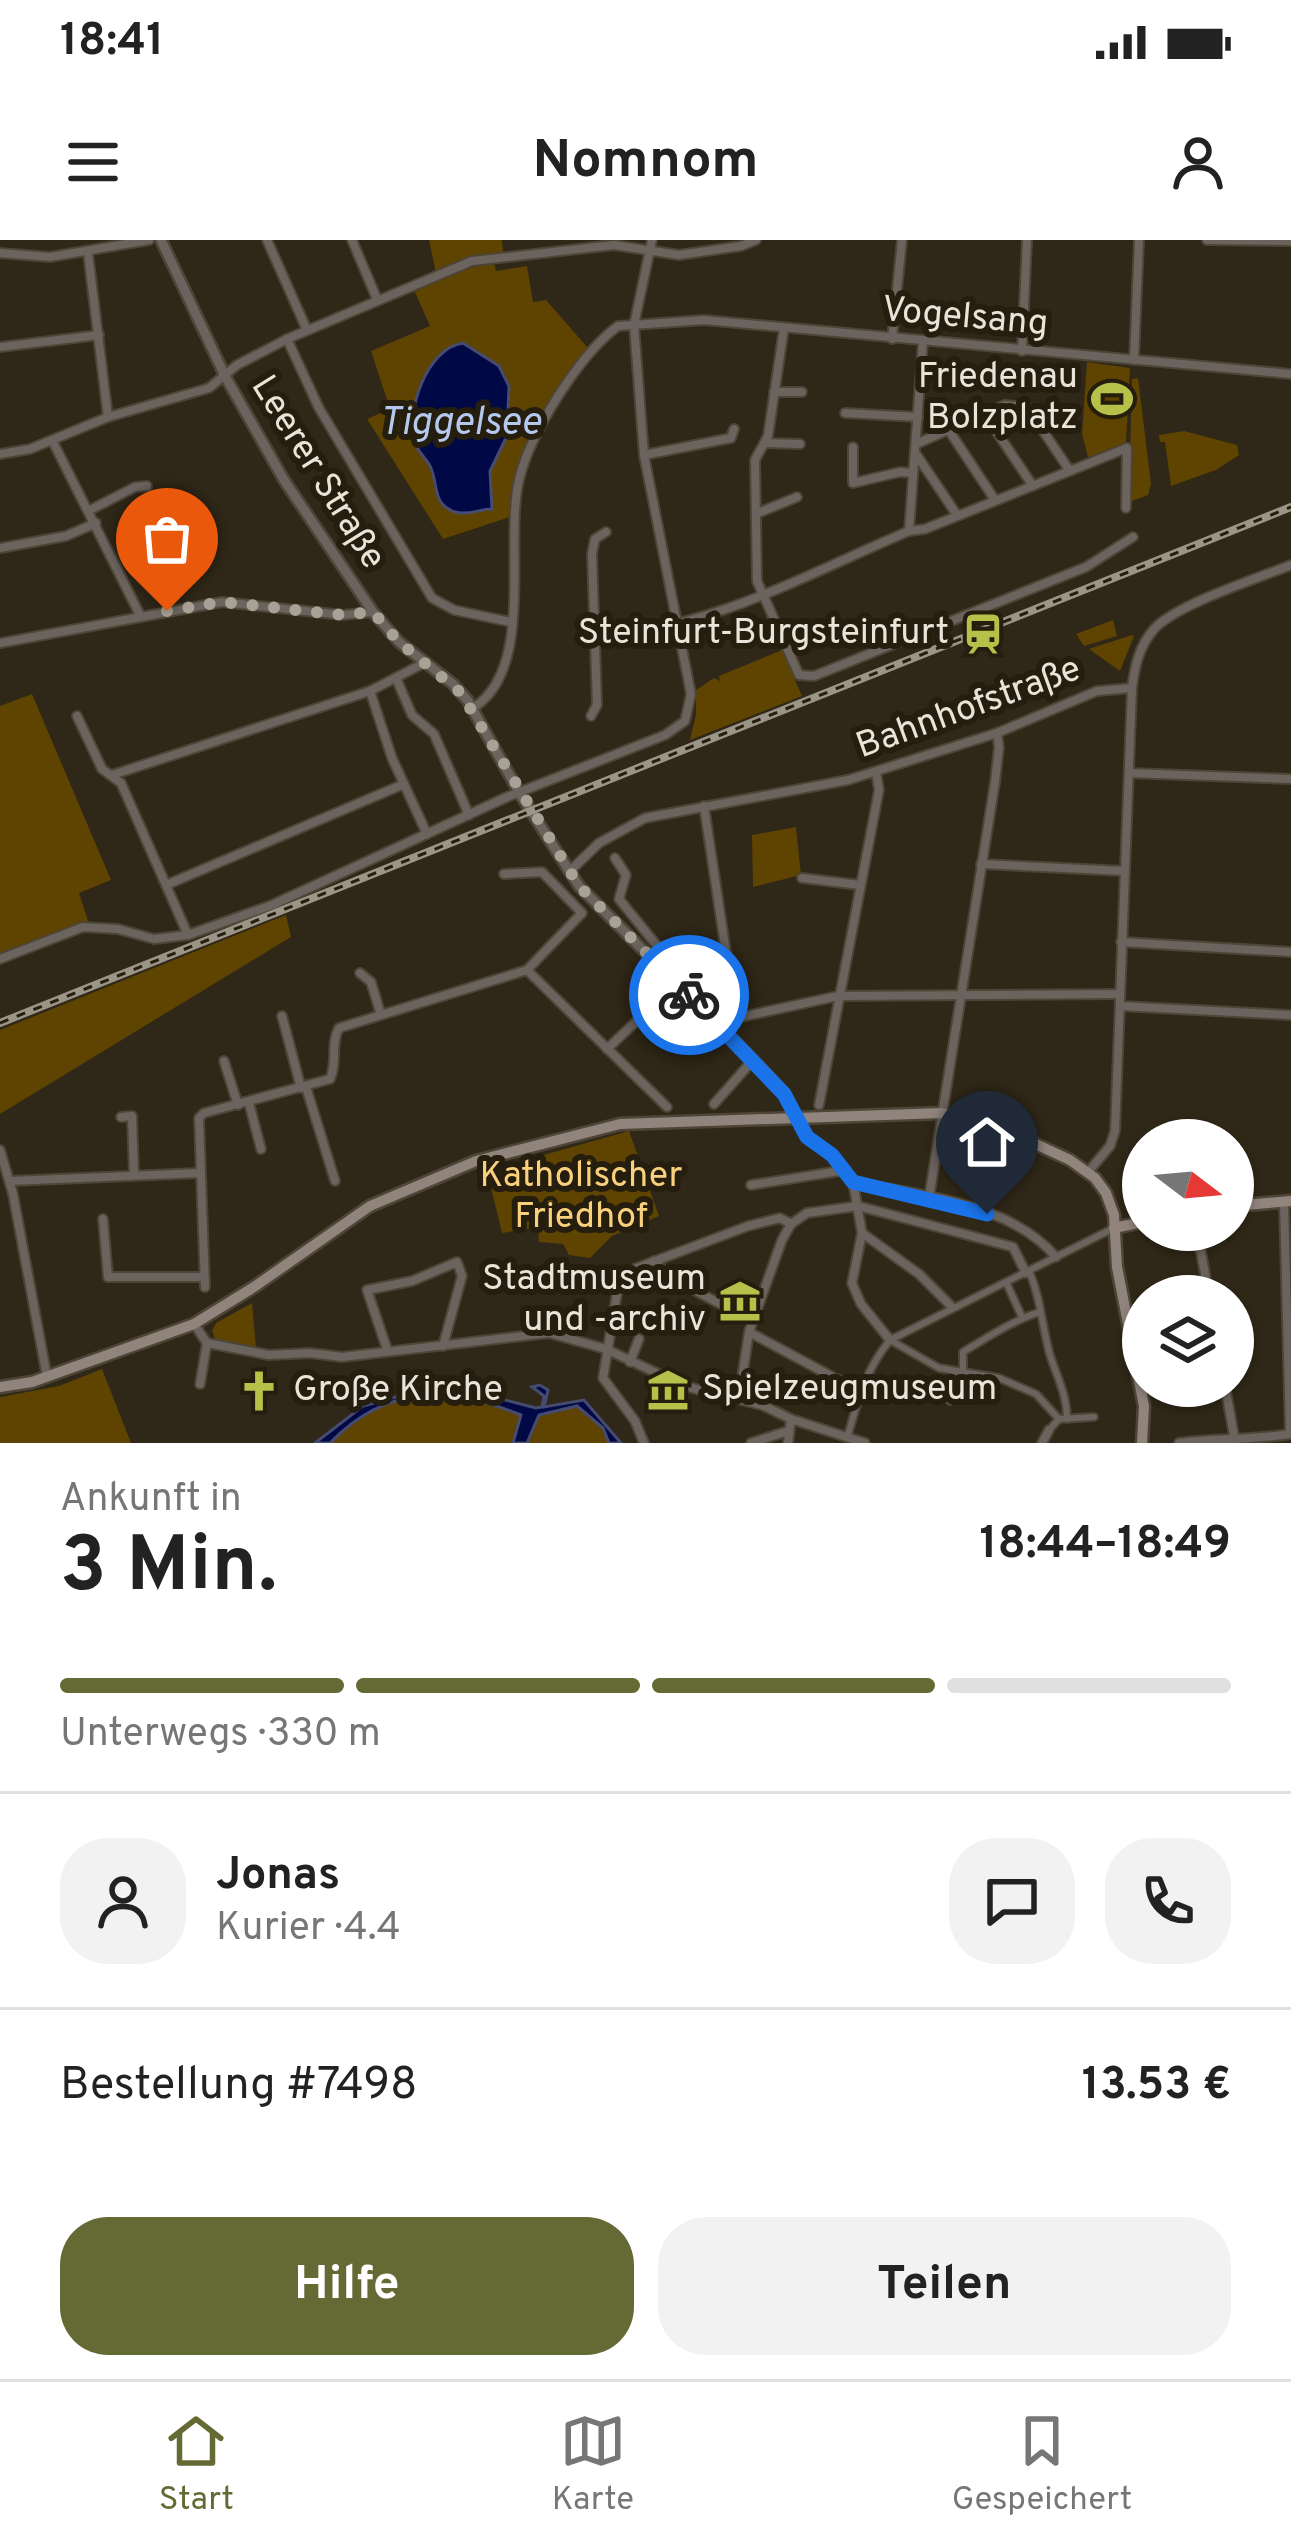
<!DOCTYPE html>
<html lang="de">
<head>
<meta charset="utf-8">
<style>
  body { margin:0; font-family:Overpass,sans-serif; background:#f2f2f2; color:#222; height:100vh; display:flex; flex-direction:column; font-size:45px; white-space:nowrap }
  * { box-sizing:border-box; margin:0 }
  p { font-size:39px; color:#767676 }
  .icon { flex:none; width:66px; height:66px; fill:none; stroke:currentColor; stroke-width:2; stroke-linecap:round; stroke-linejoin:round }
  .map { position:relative; height:1203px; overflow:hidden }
  .details { display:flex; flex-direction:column; background:#fff; flex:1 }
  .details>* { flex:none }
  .needle { width:78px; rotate:106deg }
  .fabs { position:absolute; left:1122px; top:879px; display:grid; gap:24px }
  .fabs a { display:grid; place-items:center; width:132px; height:132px; border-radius:50%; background:#fff; box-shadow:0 3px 9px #0004; font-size:60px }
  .pin { position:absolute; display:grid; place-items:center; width:102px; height:102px; color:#fff; margin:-123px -51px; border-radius:50% 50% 50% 0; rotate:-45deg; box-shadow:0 0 12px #0007 }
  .pin .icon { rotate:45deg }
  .courier { position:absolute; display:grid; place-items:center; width:120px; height:120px; margin:-60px; border:9px solid #1a73e8; border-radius:50%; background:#fff; color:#222; box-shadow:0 3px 15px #0007 }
  .summary em { font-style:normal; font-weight:700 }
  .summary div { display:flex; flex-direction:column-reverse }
  .summary { display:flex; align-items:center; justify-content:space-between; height:204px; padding:0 60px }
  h1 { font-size:78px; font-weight:700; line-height:90px }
  .bar { display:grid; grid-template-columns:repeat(4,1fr); gap:18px 12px; align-content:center; height:144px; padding:0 60px }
  .bar i { height:15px; border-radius:9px; background:#e0e0e0 }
  .bar .active { background:#656a34 }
  .bar p { grid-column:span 4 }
  .line { display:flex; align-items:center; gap:30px; padding:0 60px; border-top:3px solid #e0e0e0 }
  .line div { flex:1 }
  .round { display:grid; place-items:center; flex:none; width:126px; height:126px; border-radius:48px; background:#f2f2f2 }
  .action { display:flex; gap:24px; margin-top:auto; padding:24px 60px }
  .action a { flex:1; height:138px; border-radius:48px; background:#656a34; color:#fff; font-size:48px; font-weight:700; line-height:138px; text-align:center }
  .action a+a { background:#f2f2f2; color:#222 }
  .status { display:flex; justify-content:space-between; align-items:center; height:84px; padding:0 60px; background:#fff; direction:ltr }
  .status svg { height:33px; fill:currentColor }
  header { display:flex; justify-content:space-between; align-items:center; height:156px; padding:0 60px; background:#fff; font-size:54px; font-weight:700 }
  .menu { display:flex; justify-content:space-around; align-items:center; height:168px; border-top:3px solid #e0e0e0; background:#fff; font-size:33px; color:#767676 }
  .menu a { display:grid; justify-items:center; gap:6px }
  .menu .active { color:#656a34 }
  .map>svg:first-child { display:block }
</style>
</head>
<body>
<div class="status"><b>18:41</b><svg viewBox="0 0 49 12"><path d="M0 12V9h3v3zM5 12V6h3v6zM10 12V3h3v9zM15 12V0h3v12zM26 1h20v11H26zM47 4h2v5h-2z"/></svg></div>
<header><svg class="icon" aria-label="menu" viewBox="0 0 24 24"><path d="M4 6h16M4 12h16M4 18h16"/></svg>Nomnom<svg class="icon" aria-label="person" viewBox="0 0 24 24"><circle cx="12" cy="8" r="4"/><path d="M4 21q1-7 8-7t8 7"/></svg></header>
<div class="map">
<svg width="1291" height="1203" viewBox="0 0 1291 1203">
  <rect width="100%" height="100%" fill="#2f2717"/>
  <g fill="#5e4400">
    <polygon points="429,0 502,0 503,12 472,18 436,33"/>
    <polygon points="494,24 496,31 527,26 533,62 546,60 588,108 523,216 510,277 443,299 367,179 390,169 371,111 430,86 414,50 473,27"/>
    <polygon points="1087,122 1130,128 1126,203 1088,217 1082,194"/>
    <polygon points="1138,138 1151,244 1148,255 1132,261 1129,254 1132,139"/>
    <polygon points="1184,191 1237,205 1239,215 1216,230 1171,246 1165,202 1160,202 1159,195"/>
    <polygon points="1113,380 1117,396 1084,406 1076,394"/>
    <polygon points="1134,396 1120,431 1089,409 1132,395"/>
    <polygon points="782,410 802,456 690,500 696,474 696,450 714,438 720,441 719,436"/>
    <polygon points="32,454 111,640 79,653 88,681 0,714 0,466"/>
    <polygon points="796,587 801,635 753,647 752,595"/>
    <polygon points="286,675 291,697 0,874 0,790"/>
    <polygon points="629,891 659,976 612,996 590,1018 569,1015 563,1004 539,1002 538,987 502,993 487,931"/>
    <polygon points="252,1063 256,1108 216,1101 212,1091 216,1083"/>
    <polygon points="102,1129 131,1203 0,1203 0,1157 59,1146"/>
    <path d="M439 1153 467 1157 522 1175 513 1203H330C360 1171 395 1156 439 1153Z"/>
    <polygon points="577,1165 603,1188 609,1203 527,1203 539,1175"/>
  </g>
  <g fill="#000945" stroke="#464b72" stroke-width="3">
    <path d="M463 103 499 126 509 146 507 196 490 231 492 269C480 269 467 276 455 272 431 264 439 244 430 226 426 218 418 212 415 203 405 171 427 108 463 103Z"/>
    <path d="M426 1144 430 1148 470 1151 536 1168 542 1167 544 1156 532 1147 540 1145 548 1150 544 1167 584 1160 621 1203H609L603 1188 577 1166 539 1175 527 1203H513L521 1175C449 1146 387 1144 330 1203H315L363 1166 425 1149Z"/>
  </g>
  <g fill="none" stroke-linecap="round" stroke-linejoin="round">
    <g stroke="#4d4536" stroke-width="10">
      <g id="pedestrian">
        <path d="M1029 1031C1041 1058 1042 1087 1050 1115 1057 1137 1067 1155 1067 1179"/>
        <polyline points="1006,1042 1022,1077"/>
        <polyline points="890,1100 939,1128 999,1138 1036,1154 1059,1179"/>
        <path d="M963 1132V1112C986 1098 1016 1079 1040 1072"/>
        <polyline points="831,1136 861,1147"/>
        <polyline points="950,1161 955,1131"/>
        <polyline points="1049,1190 1059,1179 1094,1177"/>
        <path d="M848 1195C858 1160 866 1129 890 1100L1114 988"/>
      </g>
    </g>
    <g stroke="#4d4536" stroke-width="12">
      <g id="minor">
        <polyline points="267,0 307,90"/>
        <polyline points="352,0 377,59"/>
        <polyline points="1207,0 1291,1"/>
        <polyline points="0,13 50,17 149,0"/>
        <polyline points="88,13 108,177"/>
        <polyline points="784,88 768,196 755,220 757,341 799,435 814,436 1086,327 1133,297"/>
        <polyline points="287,99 319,168 432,358 454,370 511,382"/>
        <polyline points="892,99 902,0"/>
        <polyline points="0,107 99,95"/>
        <polyline points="1022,111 1027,0"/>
        <polyline points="1134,120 1139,0"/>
        <polyline points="774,152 802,152"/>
        <polyline points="845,173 918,177"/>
        <polyline points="984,173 1033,246"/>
        <polyline points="948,189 995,260"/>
        <polyline points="53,202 141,377"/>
        <polyline points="766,203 800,204"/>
        <polyline points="916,204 1005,165 1027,167 1070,231"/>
        <polyline points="853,207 853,243 900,232 913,233"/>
        <polyline points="0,214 30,209 108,177 209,148 237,125 287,99 472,21 614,5 679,15 741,6 756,0"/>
        <polyline points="916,214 957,275"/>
        <polyline points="644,215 731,198 734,189"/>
        <polyline points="90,270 135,247 147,246"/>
        <polyline points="758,273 797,257"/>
        <polyline points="909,291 923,101"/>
        <polyline points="0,308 66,296 96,283"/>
        <path d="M593 396C706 392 807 334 909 291L925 289 1127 208 1126 268"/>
        <polyline points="0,403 222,362 343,375 373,372"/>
        <polyline points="396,438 412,475 434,494 469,575"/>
        <polyline points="370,451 392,518 427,594"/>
        <path d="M473 468C536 429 504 303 519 240 530 193 579 115 618 86L704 80 1291 134"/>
        <polyline points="77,476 102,529 121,543 188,695"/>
        <polyline points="591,476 597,465 592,314 595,299 606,292"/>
        <polyline points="1129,533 1291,539"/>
        <polyline points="112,535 370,451 426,422"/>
        <polyline points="704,566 730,739 741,777"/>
        <polyline points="615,618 626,635 619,659 676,729 698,745 730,739"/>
        <polyline points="981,624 1124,631"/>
        <polyline points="569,632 599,603 645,578 848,540 997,493 1097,451 1132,448"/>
        <polyline points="802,638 860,645"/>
        <polyline points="166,645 404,544"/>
        <polyline points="1121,702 1291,712"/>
        <polyline points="0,719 83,687 118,689 154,699 188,695 272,665 507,557 665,495 685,481 691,454 644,215 634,85 652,0"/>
        <polyline points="527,730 667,867"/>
        <polyline points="360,733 371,742 381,775"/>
        <polyline points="1120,766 1291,775"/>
        <polyline points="282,776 301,848"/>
        <polyline points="722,787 741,777 838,756 1120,754"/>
        <polyline points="607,809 677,743"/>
        <polyline points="224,821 238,865"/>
        <polyline points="306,847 335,941"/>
        <polyline points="249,863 261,909"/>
        <polyline points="714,864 753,820"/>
        <polyline points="819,865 879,550 876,532"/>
        <polyline points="121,877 132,876 134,934"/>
        <polyline points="796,878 807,897 832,915 853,942 862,993 852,1043 861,1064 890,1100"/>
        <polyline points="0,910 13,954 47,1137"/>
        <path d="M1088 932 1110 906 1115 891 1132 448C1135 425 1139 406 1155 388 1178 364 1258 338 1291 325"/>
        <polyline points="10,941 200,933"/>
        <path d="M853 942C921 956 1009 962 1056 1017"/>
        <polyline points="751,945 846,930"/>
        <polyline points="929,958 995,542 999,507 997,493"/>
        <polyline points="103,979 108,1037 204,1037"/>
        <polyline points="1197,990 1209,1056"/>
        <polyline points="862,993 919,1034 951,1066"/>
        <polyline points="654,1021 673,1039 753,1081"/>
        <path d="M205 1047 199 878 204 873 330 839C338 822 330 804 339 788L527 730 582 673 542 632 504 634"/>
        <polyline points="194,1084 207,1103 269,1115 310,1113 342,1117 549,1093 606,1109 684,1146 762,1165 791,1179 865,1203"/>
        <polyline points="749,1092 831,1136"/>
        <polyline points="387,1109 367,1050 412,1041 457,1022 462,1036 443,1106"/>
        <polyline points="630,1122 639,1099"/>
        <polyline points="200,1144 207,1103"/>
        <polyline points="1225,1146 1235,1201"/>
        <polyline points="739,1158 749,1092 782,1000 791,984 807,973 858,966 1013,1007 1026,1033"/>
        <polyline points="644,1203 635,1181 603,1138 619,1041 626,1032 748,986 780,978 791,984"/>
        <polyline points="751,1203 788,1191"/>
        <polyline points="788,1203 791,1179"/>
        <polyline points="1042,1203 1049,1190"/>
        <path d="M1179 1203C1216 1198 1253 1200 1290 1194L1284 962"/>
      </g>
    </g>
    <g stroke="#4d4536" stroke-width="14">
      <polyline id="tertiary" points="161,0 225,136 284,240 373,372 399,402 453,444 468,461 520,554 579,646 753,820 785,854 796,878"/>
    </g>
    <g stroke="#4d4536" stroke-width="15">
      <g id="secondary">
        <polyline points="1233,966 1291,961"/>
        <polyline points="1114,988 1143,982"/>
        <polyline points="0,1147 32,1142 194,1084 254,1047 370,966 476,921 620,884 942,873 1012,893 1070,920 1095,938 1106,953 1114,975 1117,1027 1144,1166 1142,1203"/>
      </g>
    </g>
    <use href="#pedestrian" stroke="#6b635e" stroke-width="6"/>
    <use href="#minor" stroke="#6b635e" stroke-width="8"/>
    <use href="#tertiary" stroke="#6b635e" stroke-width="9"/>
    <use href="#secondary" stroke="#91847d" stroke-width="10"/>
    <g stroke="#9b9588" stroke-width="8">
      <polyline id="rail" points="0,783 1291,267"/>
    </g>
    <use href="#rail" stroke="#251d0e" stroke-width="3" stroke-dasharray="9" stroke-linecap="butt"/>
  </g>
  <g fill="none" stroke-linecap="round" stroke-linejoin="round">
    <polyline stroke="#a8a296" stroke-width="12" stroke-dasharray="0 21.6" points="167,371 222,362 343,375 373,372 399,402 460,452 579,646 689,755"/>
    <polyline stroke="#1a73e8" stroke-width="15" points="689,755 784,854 807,897 832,915 853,942 987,974"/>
  </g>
  <defs>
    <g id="stadium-bare" transform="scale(3.24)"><path d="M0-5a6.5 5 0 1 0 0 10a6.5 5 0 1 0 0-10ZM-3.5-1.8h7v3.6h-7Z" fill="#b6c149" stroke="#251d0e" stroke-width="2.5" paint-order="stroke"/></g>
    <g id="station-bare" transform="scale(3.24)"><path d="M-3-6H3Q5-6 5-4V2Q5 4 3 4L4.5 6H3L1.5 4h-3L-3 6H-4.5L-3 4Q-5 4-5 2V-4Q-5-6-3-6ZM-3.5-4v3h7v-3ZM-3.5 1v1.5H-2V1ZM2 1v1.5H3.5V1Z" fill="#b6c149" stroke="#251d0e" stroke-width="2.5" paint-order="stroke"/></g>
    <g id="museum-bare" transform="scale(3.24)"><path d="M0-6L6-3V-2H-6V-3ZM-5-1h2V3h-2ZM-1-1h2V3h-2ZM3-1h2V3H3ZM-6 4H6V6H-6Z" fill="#b6c149" stroke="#251d0e" stroke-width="2.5" paint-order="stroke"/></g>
    <g id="church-bare" transform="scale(3.24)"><path d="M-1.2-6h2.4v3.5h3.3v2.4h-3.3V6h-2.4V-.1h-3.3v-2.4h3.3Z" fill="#b6c149" stroke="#251d0e" stroke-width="2.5" paint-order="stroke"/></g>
  </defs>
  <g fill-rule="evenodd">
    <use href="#stadium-bare" x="1112" y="159"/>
    <use href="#station-bare" x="983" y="394"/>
    <use href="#museum-bare" x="740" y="1061"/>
    <use href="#museum-bare" x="668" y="1150"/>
    <use href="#church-bare" x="259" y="1151"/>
  </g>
  <g text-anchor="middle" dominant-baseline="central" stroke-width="12" stroke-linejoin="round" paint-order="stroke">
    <g font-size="36" fill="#e9e4da" stroke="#251d0e">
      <text transform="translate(965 78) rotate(5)">Vogelsang</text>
      <text transform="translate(317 233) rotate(58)">Leerer Straße</text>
      <text transform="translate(969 469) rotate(-20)">Bahnhofstraße</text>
    </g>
    <g font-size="36" fill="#e9e4da" stroke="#251d0e" text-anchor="end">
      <text x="1078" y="138">Friedenau<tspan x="1078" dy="41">Bolzplatz</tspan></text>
      <text x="949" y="394">Steinfurt-Burgsteinfurt</text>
      <text x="706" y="1040">Stadtmuseum<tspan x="706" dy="41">und -archiv</tspan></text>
      <text x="702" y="1150" text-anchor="start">Spielzeugmuseum</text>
      <text x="293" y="1151" text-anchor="start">Große Kirche</text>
    </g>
    <g font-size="36" fill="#f9d07c" stroke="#251d0e">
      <text x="581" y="937">Katholischer<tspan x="581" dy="41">Friedhof</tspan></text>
    </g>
    <g font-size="39" font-style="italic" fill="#b5c8ed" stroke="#251d0e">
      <text x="460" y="184">Tiggelsee</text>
    </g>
  </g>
</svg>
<div class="fabs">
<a><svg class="needle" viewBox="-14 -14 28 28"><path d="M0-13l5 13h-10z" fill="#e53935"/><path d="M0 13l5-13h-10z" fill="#767676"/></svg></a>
<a><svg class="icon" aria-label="layers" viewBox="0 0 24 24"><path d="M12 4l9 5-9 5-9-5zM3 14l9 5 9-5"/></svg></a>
</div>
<div class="pin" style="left:167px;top:371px;background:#ea580c"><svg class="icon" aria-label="bag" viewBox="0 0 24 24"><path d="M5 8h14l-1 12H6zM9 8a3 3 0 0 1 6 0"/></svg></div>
<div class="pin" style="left:987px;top:974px;background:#1f2937"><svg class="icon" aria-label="home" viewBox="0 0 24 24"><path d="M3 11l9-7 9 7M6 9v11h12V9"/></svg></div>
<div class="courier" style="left:689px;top:755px"><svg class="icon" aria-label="bike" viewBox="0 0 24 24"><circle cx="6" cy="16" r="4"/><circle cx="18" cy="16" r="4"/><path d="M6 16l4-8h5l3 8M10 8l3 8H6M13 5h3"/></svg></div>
</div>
<section class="details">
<div class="summary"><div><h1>3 Min.</h1><p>Ankunft in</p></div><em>18:44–18:49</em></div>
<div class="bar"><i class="active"></i><i class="active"></i><i class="active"></i><i></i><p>Unterwegs · 330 m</p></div>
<div class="line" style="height:216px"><a class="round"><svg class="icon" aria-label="person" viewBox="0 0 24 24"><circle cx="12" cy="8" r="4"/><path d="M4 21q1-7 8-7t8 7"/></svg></a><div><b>Jonas</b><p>Kurier · 4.4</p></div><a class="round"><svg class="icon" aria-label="chat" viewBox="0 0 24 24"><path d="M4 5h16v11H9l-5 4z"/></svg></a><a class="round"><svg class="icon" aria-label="phone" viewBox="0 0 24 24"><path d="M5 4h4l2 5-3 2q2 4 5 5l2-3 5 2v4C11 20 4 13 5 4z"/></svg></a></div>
<div class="line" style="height:156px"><div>Bestellung #7498</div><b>13.53 €</b></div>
<div class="action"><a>Hilfe</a><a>Teilen</a></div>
</section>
<nav class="menu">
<a class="active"><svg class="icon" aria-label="home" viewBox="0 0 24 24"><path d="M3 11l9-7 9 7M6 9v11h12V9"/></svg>Start</a>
<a><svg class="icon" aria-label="map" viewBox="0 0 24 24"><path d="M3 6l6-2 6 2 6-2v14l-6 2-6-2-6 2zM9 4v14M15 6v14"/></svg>Karte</a>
<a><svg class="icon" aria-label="saved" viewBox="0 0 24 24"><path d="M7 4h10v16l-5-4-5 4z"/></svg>Gespeichert</a>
</nav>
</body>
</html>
